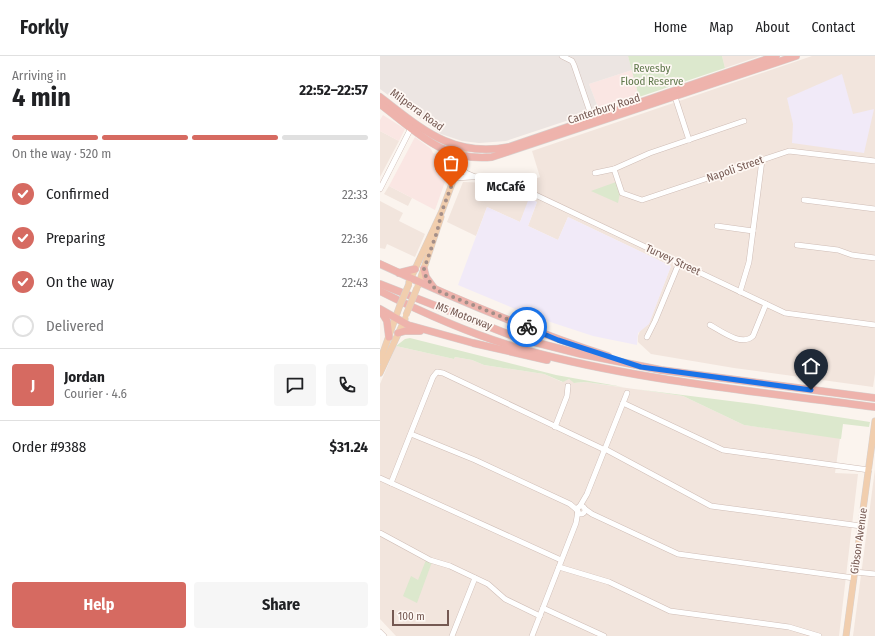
<!DOCTYPE html>
<html lang="en">
<head>
<meta charset="utf-8">
<style>
  body { margin:0; font-family:"Fira Sans Condensed",sans-serif; background:#f6f6f6; color:#202124; height:100vh; display:flex; flex-direction:column; font-size:15px; white-space:nowrap }
  * { box-sizing:border-box; margin:0 }
  p { font-size:13px; color:#757577 }
  .icon { flex:none; width:22px; height:22px; fill:none; stroke:currentColor; stroke-width:2; stroke-linecap:round; stroke-linejoin:round }
  .map { position:relative; flex:1; overflow:hidden }
  .panel { display:flex; flex-direction:column; background:#fff; width:380px }
  .panel>* { flex:none }
  .scale { position:absolute; left:12px; bottom:10px; width:57px; box-sizing:border-box; padding-left:4px; border:2px solid #755952; border-top:0; font-size:11px; line-height:14px; white-space:nowrap; color:#755952; -webkit-text-stroke:3px #fef8f4; paint-order:stroke }
  .pin { position:absolute; display:grid; place-items:center; width:34px; height:34px; color:#fff; margin:-41px -17px; border-radius:50% 50% 50% 0; rotate:-45deg; box-shadow:0 0 4px #0007 }
  .pin .icon { rotate:45deg }
  .courier { position:absolute; display:grid; place-items:center; width:40px; height:40px; margin:-20px; border:3px solid #1a73e8; border-radius:50%; background:#fff; color:#222; box-shadow:0 1px 5px #0007 }
  .bubble { position:absolute; height:28px; border-radius:4px; background:#fff; box-shadow:0 2px 10px #0003; font-size:13px; font-weight:700; line-height:28px; text-align:center }
  .summary em { font-style:normal; font-weight:700 }
  .summary div { display:flex; flex-direction:column-reverse }
  .summary { display:flex; align-items:center; justify-content:space-between; height:68px; padding:0 12px }
  h1 { font-size:26px; font-weight:700; line-height:30px }
  .bar { display:grid; grid-template-columns:repeat(4,1fr); gap:6px 4px; align-content:center; height:48px; padding:0 12px }
  .bar i { height:5px; border-radius:3px; background:#e0e0e0 }
  .bar .active { background:#d66a61 }
  .bar p { grid-column:span 4 }
  .line { display:flex; align-items:center; gap:10px; padding:0 12px; border-top:1px solid #e0e0e0 }
  .line div { flex:1 }
  .round { display:grid; place-items:center; flex:none; width:42px; height:42px; border-radius:4px; background:#f6f6f6 }
  ol { padding:0 12px; list-style:none }
  li { display:flex; align-items:center; gap:12px; height:44px }
  li p { margin-inline-start:auto }
  li .icon { padding:4px; border-radius:50%; background:#d66a61; color:#fff; stroke-width:4 }
  li:last-child { color:#757577 }
  li i { width:22px; height:22px; border:2px solid #e0e0e0; border-radius:50% }
  .button { display:flex; gap:8px; margin-top:auto; padding:8px 12px }
  .button a { flex:1; height:46px; border-radius:4px; background:#d66a61; color:#fff; font-size:16px; font-weight:700; line-height:46px; text-align:center }
  .button a+a { background:#f6f6f6; color:#202124 }
  header { display:flex; align-items:center; gap:24px; box-sizing:border-box; height:56px; padding:0 20px; background:#fff; border-bottom:1px solid #e0e0e0 }
  header strong { font-size:19px }
  nav { display:flex; gap:22px; margin-inline-start:auto; font-size:14px }
  main { display:flex; flex:1; min-height:0 }
  .map>svg:first-child { display:block }
</style>
</head>
<body>
<header>
<strong>Forkly</strong>
<nav><a>Home</a><a>Map</a><a>About</a><a>Contact</a></nav>
</header>
<main>
<section class="panel">
<div class="summary"><div><h1>4 min</h1><p>Arriving in</p></div><em>22:52–22:57</em></div>
<div class="bar"><i class="active"></i><i class="active"></i><i class="active"></i><i></i><p>On the way · 520 m</p></div>
<ol>
<li><svg class="icon" aria-label="check" viewBox="0 0 24 24"><path d="M5 12l5 5 9-10"/></svg>Confirmed<p>22:33</p></li>
<li><svg class="icon" aria-label="check" viewBox="0 0 24 24"><path d="M5 12l5 5 9-10"/></svg>Preparing<p>22:36</p></li>
<li><svg class="icon" aria-label="check" viewBox="0 0 24 24"><path d="M5 12l5 5 9-10"/></svg>On the way<p>22:43</p></li>
<li><i></i>Delivered</li>
</ol>
<div class="line" style="height:72px"><b class="round" style="background:#d66a61;color:#fff">J</b><div><b>Jordan</b><p>Courier · 4.6</p></div><a class="round"><svg class="icon" aria-label="chat" viewBox="0 0 24 24"><path d="M4 5h16v11H9l-5 4z"/></svg></a><a class="round"><svg class="icon" aria-label="phone" viewBox="0 0 24 24"><path d="M5 4h4l2 5-3 2q2 4 5 5l2-3 5 2v4C11 20 4 13 5 4z"/></svg></a></div>
<div class="line" style="height:52px"><div>Order #9388</div><b>$31.24</b></div>
<div class="button"><a>Help</a><a>Share</a></div>
</section>
<div class="map">
<svg width="495" height="580" viewBox="0 0 495 580">
  <rect width="100%" height="100%" fill="#fbf4ee"/>
  <g fill="#f2e5dd">
    <polygon points="342,0 380,0 345,12"/>
    <polygon points="432,0 495,0 495,318 493,331 354,312 271,298 258,286 258,280 260,275 269,267 291,210 188,161 178,184 148,170 157,146 150,142 140,166 107,151 96,180 67,166 83,126 113,127 135,135 144,127 160,121 152,95"/>
    <polygon points="0,75 19,85 0,121"/>
    <polygon points="9,130 32,142 28,150 4,138"/>
    <polygon points="0,145 23,157 19,165 45,178 35,201 7,188 5,193 0,192"/>
    <polygon points="16,290 74,303 75,301 92,304 104,309 164,318 182,326 189,323 195,327 205,326 303,340 364,369 460,382 455,417 478,418 459,580 16,580 0,563 0,328"/>
    <polygon points="495,413 495,580 473,580"/>
  </g>
  <g fill="#fae6e3">
    <polygon points="252,14 259,41 219,54 209,28"/>
    <polygon points="3,59 25,73 19,85 0,75 0,64"/>
    <polygon points="35,81 51,93 53,97 69,105 71,109 55,154 9,130"/>
  </g>
  <polygon fill="#ece5e2" points="0,0 248,0 252,14 209,28 219,54 126,85 99,87 82,85 61,78 0,33"/>
  <g fill="#f1eaf8">
    <polygon points="462,18 473,58 494,53 484,97 412,87 413,68 407,42"/>
    <polygon points="149,142 157,146 148,170 178,184 188,161 291,210 269,268 258,277 257,289 213,280 152,260 78,229 107,151 140,166"/>
  </g>
  <g fill="#dce8cd">
    <polygon points="248,0 342,0 345,12 259,41"/>
    <polygon points="236,126 240,137 238,147 211,135"/>
    <polygon points="30,282 176,319 243,331 205,326 194,327 189,323 183,326 164,318 104,309 92,304 75,301 74,303 16,290 25,283"/>
    <polygon points="255,333 374,348 490,366 489,371 463,368 461,383 364,369 303,340"/>
    <polygon points="46,504 52,506 37,547 23,540 31,520 38,524"/>
  </g>
  <g fill="none" stroke-linecap="round" stroke-linejoin="round">
    <g stroke="#cfbdb6" stroke-width="6">
      <g id="minor">
        <polyline points="182,0 192,5 194,9 213,65"/>
        <polyline points="295,41 309,84"/>
        <polyline points="79,110 86,117 93,120"/>
        <polyline points="234,113 242,137 262,144 409,95 495,105"/>
        <polyline points="215,117 234,113 270,97 364,65"/>
        <polyline points="75,122 107,120 124,124 405,257 495,269"/>
        <polyline points="0,133 31,72"/>
        <polyline points="424,144 495,153"/>
        <polyline points="337,170 373,175"/>
        <polyline points="417,189 458,194 472,199 495,202"/>
        <polyline points="360,236 369,206 382,104"/>
        <path d="M330 269C341 275 362 291 373 280L386 248"/>
        <polyline points="267,281 275,265 299,207"/>
        <polyline points="243,347 343,394 489,414"/>
        <polyline points="175,371 187,340 188,330"/>
        <polyline points="31,378 95,404 190,448 197,454"/>
        <polyline points="225,393 331,450 481,470"/>
        <polyline points="0,422 181,504"/>
        <polyline points="11,427 53,321 57,316 63,317 225,394"/>
        <polyline points="200,450 207,438 247,337"/>
        <circle cx="201" cy="454" r="4"/>
        <polyline points="205,453 212,458 298,498 474,522"/>
        <polyline points="0,477 50,504 70,510 108,528 125,543 160,560"/>
        <polyline points="179,511 229,526 290,555 409,571 439,580"/>
        <polyline points="475,516 495,518"/>
        <polyline points="163,552 224,580"/>
        <polyline points="0,576 4,580"/>
        <polyline points="72,580 95,522"/>
        <polyline points="152,580 196,467 198,455"/>
      </g>
    </g>
    <g stroke="#d8d1cf" stroke-width="7">
      <g id="major">
        <polyline points="29,226 62,155 85,92"/>
        <polyline points="38,230 61,161"/>
        <polyline points="0,305 20,249"/>
        <polyline points="0,317 25,263"/>
        <polyline points="466,580 495,365"/>
      </g>
    </g>
    <g stroke="#d8d1cf" stroke-width="8">
      <g id="highway">
        <path d="M0 41C42 73 72 102 129 91L396 0"/>
        <path d="M0 48C36 75 63 106 112 101L416 0"/>
        <path d="M0 208C75 243 150 275 228 300"/>
        <polyline points="44,213 46,221 54,232"/>
        <polyline points="19,217 35,213"/>
        <polyline points="0,228 138,282 201,298 281,314 495,342"/>
        <path d="M0 235C51 261 105 284 160 298 270 326 383 336 495 351"/>
        <polyline points="0,253 28,269 93,287 167,304"/>
        <polyline points="1,255 7,265 9,281"/>
        <polyline points="18,277 25,275 40,275"/>
      </g>
    </g>
    <use href="#minor" stroke="#fff" stroke-width="5"/>
    <use href="#major" stroke="#f1ceae" stroke-width="6"/>
    <use href="#highway" stroke="#eeb3ac" stroke-width="7"/>
    <g stroke="#d8d1cf" stroke-width="7" stroke-linecap="butt">
      <g id="major-bridge">
        <polyline points="20,249 29,228"/>
        <polyline points="26,259 37,232"/>
      </g>
    </g>
    <use href="#major-bridge" stroke="#f1ceae" stroke-width="6"/>
  </g>
  <g fill="none" stroke-linecap="round" stroke-linejoin="round">
    <polyline stroke="#a48f89" stroke-width="4" stroke-dasharray="0 7.2" points="71,131 62,155 57,176 44,213 46,221 56,234 147,271"/>
    <polyline stroke="#1a73e8" stroke-width="5" points="147,271 178,284 261,311 431,334"/>
  </g>
  <g text-anchor="middle" dominant-baseline="central" stroke-width="3.5" stroke-linejoin="round" paint-order="stroke">
    <g font-size="11" fill="#5f784b" stroke="#fef8f4">
      <text x="272" y="12">Revesby<tspan x="272" dy="13">Flood Reserve</tspan></text>
    </g>
    <g font-size="11" fill="#755952" stroke="#fef8f4">
      <text transform="translate(224 53) rotate(-18)">Canterbury Road</text>
      <text transform="translate(37 54) rotate(36)">Milperra Road</text>
      <text transform="translate(355 113) rotate(-19)">Napoli Street</text>
      <text transform="translate(293 204) rotate(25)">Turvey Street</text>
      <text transform="translate(84 260) rotate(21)">M5 Motorway</text>
      <text transform="translate(479 485) rotate(-82)">Gibson Avenue</text>
    </g>
  </g>
</svg>
<div class="scale">100 m</div>
<div class="pin" style="left:71px;top:131px;background:#ea580c"><svg class="icon" aria-label="bag" viewBox="0 0 24 24"><path d="M5 8h14l-1 12H6zM9 8a3 3 0 0 1 6 0"/></svg></div>
<div class="pin" style="left:431px;top:334px;background:#1f2937"><svg class="icon" aria-label="home" viewBox="0 0 24 24"><path d="M3 11l9-7 9 7M6 9v11h12V9"/></svg></div>
<div class="courier" style="left:147px;top:271px"><svg class="icon" aria-label="bike" viewBox="0 0 24 24"><circle cx="6" cy="16" r="4"/><circle cx="18" cy="16" r="4"/><path d="M6 16l4-8h5l3 8M10 8l3 8H6M13 5h3"/></svg></div>
<div class="bubble" style="left:95px;top:117px;width:62px">McCafé</div>
</div>
</main>
</body>
</html>
